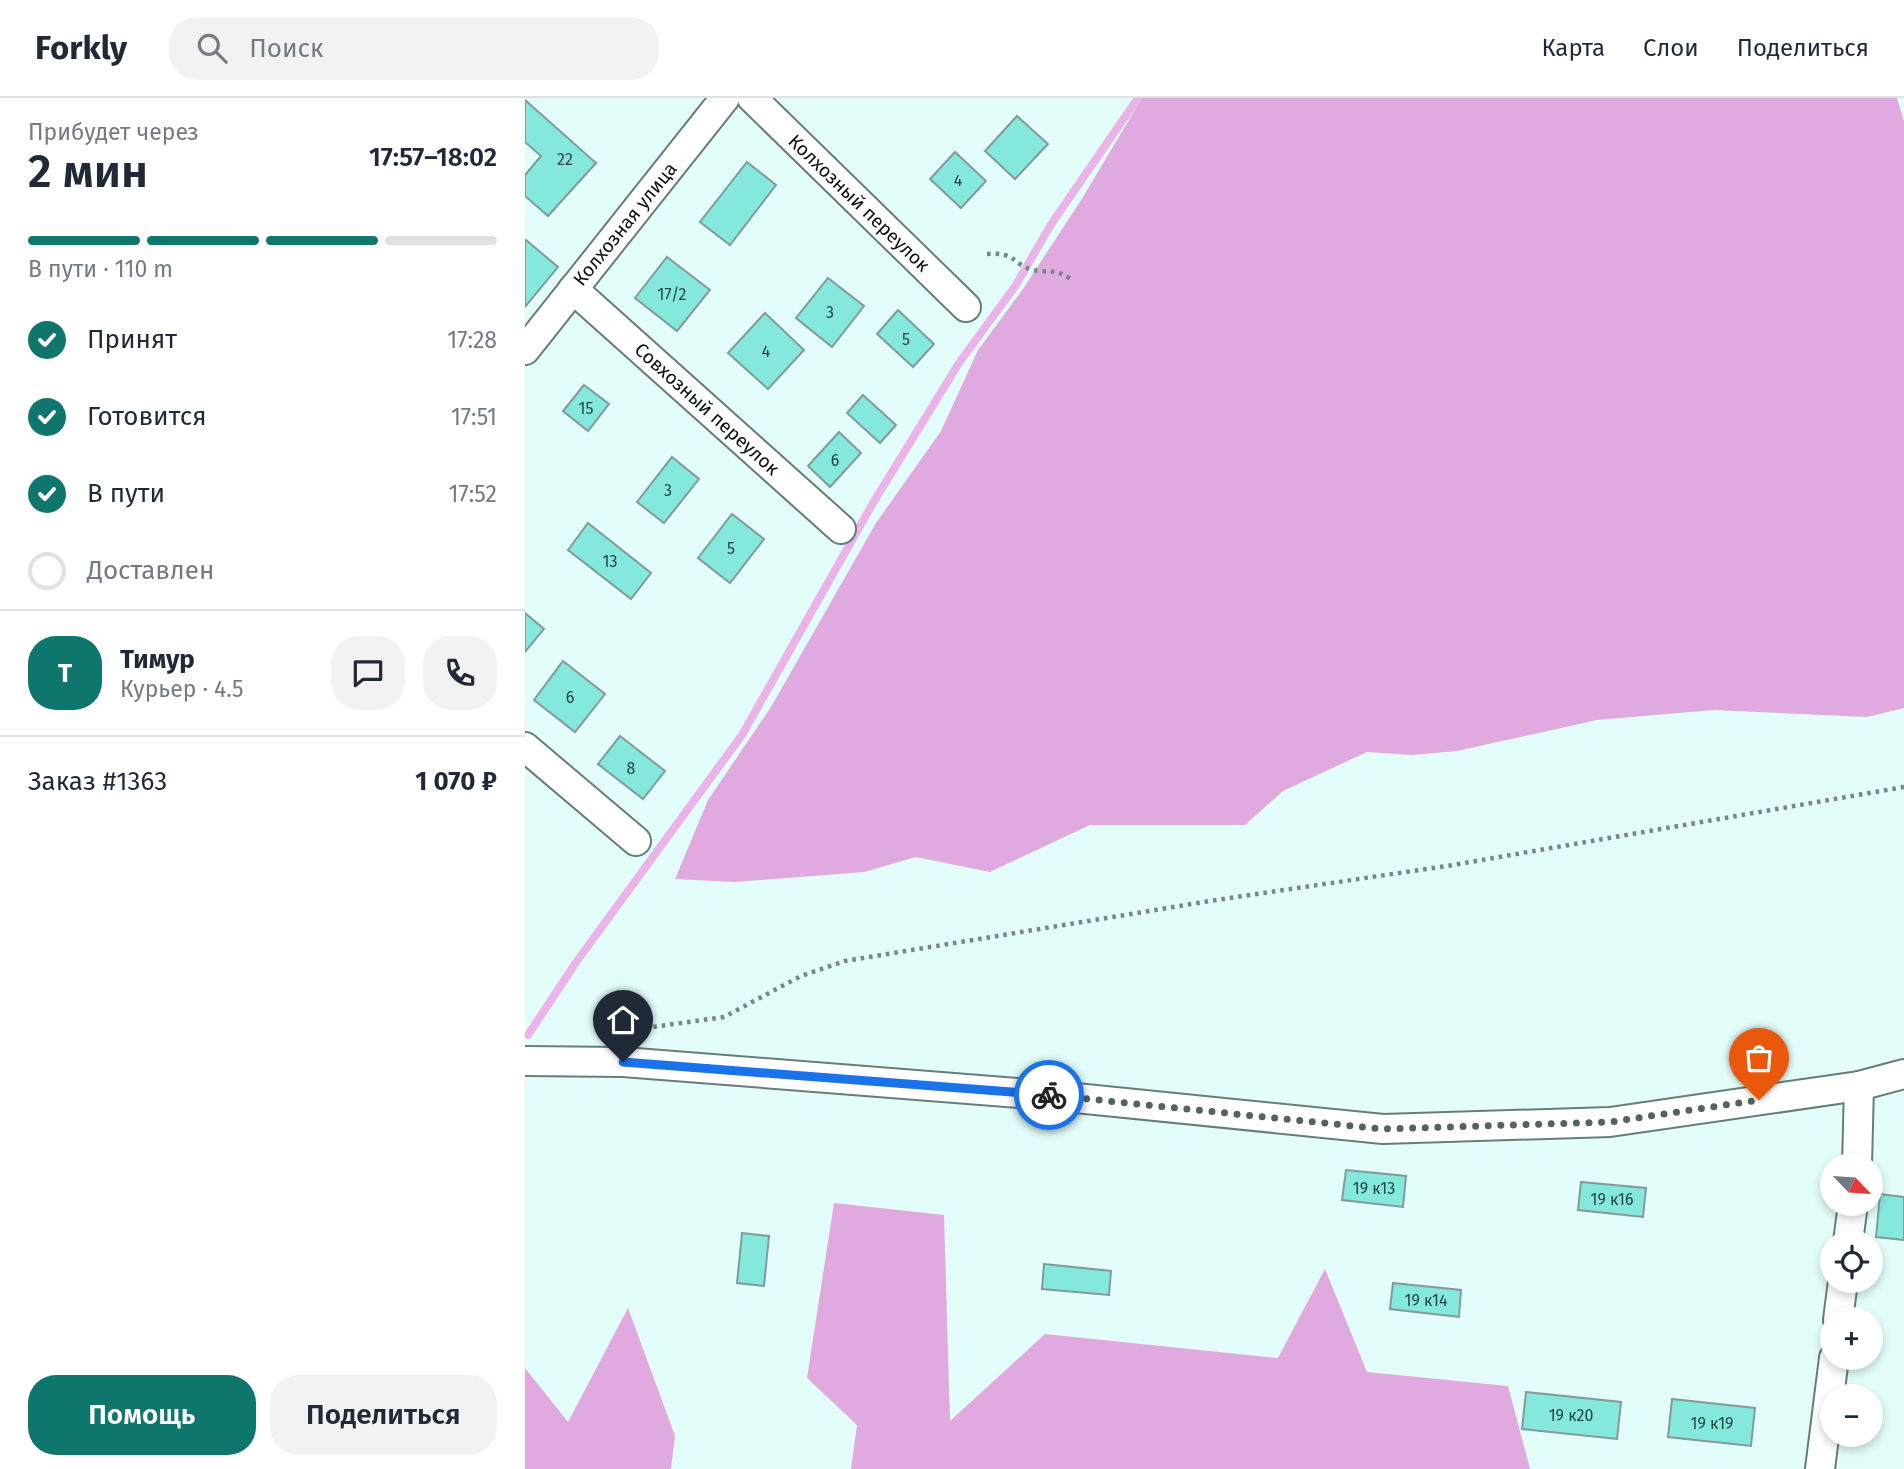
<!DOCTYPE html>
<html lang="ru">
<head>
<meta charset="utf-8">
<style>
  body { margin:0; font-family:"Fira Sans",sans-serif; background:#f2f2f3; color:#1f2937; height:100vh; display:flex; flex-direction:column; font-size:26px; white-space:nowrap }
  * { box-sizing:border-box; margin:0 }
  p { font-size:23px; color:#747a83 }
  .icon { flex:none; width:38px; height:38px; fill:none; stroke:currentColor; stroke-width:2; stroke-linecap:round; stroke-linejoin:round }
  .map { position:relative; flex:1; overflow:hidden }
  .sheet { display:flex; flex-direction:column; background:#fff; width:525px }
  .sheet>* { flex:none }
  .needle { width:46px; rotate:115deg }
  .buttons { position:absolute; left:1295px; top:1055px; display:grid; gap:14px }
  .buttons a { display:grid; place-items:center; width:63px; height:63px; border-radius:50%; background:#fff; box-shadow:0 4px 10px #0003; font-size:35px }
  .pin { position:absolute; display:grid; place-items:center; width:60px; height:60px; color:#fff; margin:-72px -30px; border-radius:50% 50% 50% 0; rotate:-45deg; box-shadow:0 0 7px #0007 }
  .pin .icon { rotate:45deg }
  .courier { position:absolute; display:grid; place-items:center; width:70px; height:70px; margin:-35px; border:5px solid #1a73e8; border-radius:50%; background:#fff; color:#222; box-shadow:0 2px 9px #0007 }
  .headline em { font-style:normal; font-weight:600 }
  .headline div { display:flex; flex-direction:column-reverse }
  .headline { display:flex; align-items:center; justify-content:space-between; height:119px; padding:0 28px }
  h1 { font-size:46px; font-weight:600; line-height:52px }
  .bar { display:grid; grid-template-columns:repeat(4,1fr); gap:10px 7px; align-content:center; height:84px; padding:0 28px }
  .bar i { height:9px; border-radius:5px; background:#e0e1e3 }
  .bar .active { background:#0f766e }
  .bar p { grid-column:span 4 }
  .line { display:flex; align-items:center; gap:18px; padding:0 28px; border-top:2px solid #e0e1e3 }
  .line div { flex:1 }
  .round { display:grid; place-items:center; flex:none; width:74px; height:74px; border-radius:28px; background:#f2f2f3 }
  ol { padding:0 28px; list-style:none }
  li { display:flex; align-items:center; gap:21px; height:77px }
  li p { margin-inline-start:auto }
  li .icon { padding:7px; border-radius:50%; background:#0f766e; color:#fff; stroke-width:4 }
  li:last-child { color:#747a83 }
  li i { width:38px; height:38px; border:4px solid #e0e1e3; border-radius:50% }
  .button { display:flex; gap:14px; margin-top:auto; padding:14px 28px }
  .button a { flex:1; height:80px; border-radius:28px; background:#0f766e; color:#fff; font-size:28px; font-weight:600; line-height:80px; text-align:center }
  .button a+a { background:#f2f2f3; color:#1f2937 }
  header { display:flex; align-items:center; gap:42px; box-sizing:border-box; height:98px; padding:0 35px; background:#fff; border-bottom:2px solid #e0e1e3 }
  header strong { font-size:33px }
  nav { display:flex; gap:38px; margin-inline-start:auto; font-size:24px }
  .search { width:490px; height:63px; background:#f2f2f3; display:flex; align-items:center; gap:18px; box-sizing:border-box; padding:0 24px; border-radius:28px; color:#747a83; font-size:26px }
  main { display:flex; flex:1; min-height:0 }
  .map>svg:first-child { display:block }
</style>
</head>
<body>
<header>
<strong>Forkly</strong>
<div class="search"><svg class="icon" aria-label="search" viewBox="0 0 24 24"><circle cx="10" cy="10" r="6"/><path d="M15 15l6 6"/></svg>Поиск</div>
<nav><a>Карта</a><a>Слои</a><a>Поделиться</a></nav>
</header>
<main>
<section class="sheet">
<div class="headline"><div><h1>2 мин</h1><p>Прибудет через</p></div><em>17:57–18:02</em></div>
<div class="bar"><i class="active"></i><i class="active"></i><i class="active"></i><i></i><p>В пути · 110 m</p></div>
<ol>
<li><svg class="icon" aria-label="check" viewBox="0 0 24 24"><path d="M5 12l5 5 9-10"/></svg>Принят<p>17:28</p></li>
<li><svg class="icon" aria-label="check" viewBox="0 0 24 24"><path d="M5 12l5 5 9-10"/></svg>Готовится<p>17:51</p></li>
<li><svg class="icon" aria-label="check" viewBox="0 0 24 24"><path d="M5 12l5 5 9-10"/></svg>В пути<p>17:52</p></li>
<li><i></i>Доставлен</li>
</ol>
<div class="line" style="height:126px"><b class="round" style="background:#0f766e;color:#fff">Т</b><div><b>Тимур</b><p>Курьер · 4.5</p></div><a class="round"><svg class="icon" aria-label="chat" viewBox="0 0 24 24"><path d="M4 5h16v11H9l-5 4z"/></svg></a><a class="round"><svg class="icon" aria-label="phone" viewBox="0 0 24 24"><path d="M5 4h4l2 5-3 2q2 4 5 5l2-3 5 2v4C11 20 4 13 5 4z"/></svg></a></div>
<div class="line" style="height:91px"><div>Заказ #1363</div><b>1 070 ₽</b></div>
<div class="button"><a>Помощь</a><a>Поделиться</a></div>
</section>
<div class="map">
<svg width="1379" height="1371" viewBox="0 0 1379 1371">
  <rect width="100%" height="100%" fill="#e3fdfa"/>
  <g fill="#e0aae0">
    <polygon points="617,0 1372,0 1379,23 1379,610 1342,619 1189,612 1072,622 932,653 887,657 842,654 758,693 720,727 565,727 465,774 391,759 339,774 210,784 150,781 183,702 246,609 351,425 416,333 453,252 498,191 558,99"/>
    <polygon points="309,1105 419,1117 425,1323 520,1236 753,1260 800,1171 842,1274 983,1288 1005,1371 326,1371 332,1327 282,1280"/>
    <polygon points="103,1210 150,1338 146,1371 0,1371 0,1270 43,1324"/>
  </g>
  <g fill="none" stroke-linecap="round" stroke-linejoin="round">
    <polyline stroke="#eab3e9" stroke-width="8" points="3,937 52,863 217,637 348,405 434,265 491,187 525,128 613,0"/>
  </g>
  <g fill="#84e8dd" stroke="#839b98" stroke-width="2">
    <polygon points="0,2 71,65 23,118 0,98 0,77 16,58 0,44"/>
    <polygon points="492,18 523,46 490,81 460,53"/>
    <polygon points="430,54 461,83 436,110 405,81"/>
    <polygon points="222,64 251,87 205,147 175,124"/>
    <polygon points="1,142 33,169 0,209 0,143"/>
    <polygon points="142,159 185,192 152,233 110,200"/>
    <polygon points="303,180 339,208 307,249 271,220"/>
    <polygon points="373,212 409,246 388,269 352,236"/>
    <polygon points="240,215 279,252 243,291 203,255"/>
    <polygon points="59,287 84,306 63,333 38,313"/>
    <polygon points="338,297 371,327 355,345 322,315"/>
    <polygon points="314,334 336,355 305,389 283,368"/>
    <polygon points="147,359 174,381 139,425 112,404"/>
    <polygon points="207,416 239,441 205,485 173,460"/>
    <polygon points="63,425 126,475 106,501 43,452"/>
    <polygon points="0,515 19,531 0,554"/>
    <polygon points="38,563 80,596 50,634 9,602"/>
    <polygon points="95,638 140,673 118,701 73,666"/>
    <polygon points="821,1072 881,1078 878,1109 817,1102"/>
    <polygon points="1056,1084 1121,1090 1118,1119 1053,1112"/>
    <polygon points="1355,1096 1379,1099 1379,1142 1351,1139"/>
    <polygon points="217,1135 244,1138 239,1188 212,1185"/>
    <polygon points="519,1166 586,1173 584,1197 517,1191"/>
    <polygon points="868,1185 936,1192 934,1219 865,1211"/>
    <polygon points="1001,1294 1096,1304 1092,1341 997,1331"/>
    <polygon points="1147,1301 1230,1310 1226,1348 1143,1339"/>
  </g>
  <g fill="none" stroke-linecap="round" stroke-linejoin="round">
    <g stroke="#667d7a" stroke-width="32">
      <g id="minor">
        <polyline points="227,0 441,209"/>
        <polyline points="48,191 316,431"/>
        <polyline points="0,252 200,0"/>
        <polyline points="0,649 111,743"/>
        <polyline points="0,963 98,964 531,998 858,1031 1085,1024 1334,988 1379,976"/>
        <polyline points="1332,1068 1334,988"/>
        <polyline points="1323,1144 1328,1106"/>
        <polyline points="1313,1222 1318,1183"/>
        <polyline points="1295,1371 1309,1260"/>
      </g>
    </g>
    <g stroke="#758684" stroke-width="4.5" stroke-dasharray="3.5 5" stroke-linecap="butt">
      <path d="M462 156C493 154 487 167 508 172 526 176 526 169 546 181"/>
      <polyline points="114,938 128,929 199,919 276,878 320,863 685,803 928,767 1379,689"/>
    </g>
    <use href="#minor" stroke="#fff" stroke-width="28"/>
  </g>
  <g fill="none" stroke-linecap="round" stroke-linejoin="round">
    <polyline stroke="#546361" stroke-width="7" stroke-dasharray="0 12.6" points="524,997 858,1031 1085,1024 1234,1002"/>
    <polyline stroke="#1a73e8" stroke-width="9" points="98,964 524,997"/>
  </g>
  <g text-anchor="middle" dominant-baseline="central" stroke-width="5" stroke-linejoin="round" paint-order="stroke">
    <g font-size="16" fill="#264642">
      <text x="40" y="61">22</text>
      <text x="433" y="82">4</text>
      <text x="147" y="196">17/2</text>
      <text x="305" y="214">3</text>
      <text x="381" y="241">5</text>
      <text x="241" y="253">4</text>
      <text x="61" y="310">15</text>
      <text x="310" y="362">6</text>
      <text x="143" y="392">3</text>
      <text x="206" y="450">5</text>
      <text x="85" y="463">13</text>
      <text x="45" y="599">6</text>
      <text x="106" y="670">8</text>
      <text x="849" y="1090">19 к13</text>
      <text x="1087" y="1101">19 к16</text>
      <text x="901" y="1202">19 к14</text>
      <text x="1046" y="1317">19 к20</text>
      <text x="1187" y="1325">19 к19</text>
    </g>
    <g font-size="19" fill="#07100f" stroke="#fff">
      <text transform="translate(334 105) rotate(44)">Колхозный переулок</text>
      <text transform="translate(100 126) rotate(-51)">Колхозная улица</text>
      <text transform="translate(182 311) rotate(42)">Совхозный переулок</text>
    </g>
  </g>
</svg>
<div class="buttons">
<a><svg class="needle" viewBox="-14 -14 28 28"><path d="M0-13l5 13h-10z" fill="#e53935"/><path d="M0 13l5-13h-10z" fill="#747a83"/></svg></a>
<a><svg class="icon" aria-label="locate" viewBox="0 0 24 24"><circle cx="12" cy="12" r="6"/><path d="M12 2v4M12 18v4M2 12h4M18 12h4"/></svg></a>
<a>+</a>
<a>−</a>
</div>
<div class="pin" style="left:1234px;top:1002px;background:#ea580c"><svg class="icon" aria-label="bag" viewBox="0 0 24 24"><path d="M5 8h14l-1 12H6zM9 8a3 3 0 0 1 6 0"/></svg></div>
<div class="pin" style="left:98px;top:964px;background:#1f2937"><svg class="icon" aria-label="home" viewBox="0 0 24 24"><path d="M3 11l9-7 9 7M6 9v11h12V9"/></svg></div>
<div class="courier" style="left:524px;top:997px"><svg class="icon" aria-label="bike" viewBox="0 0 24 24"><circle cx="6" cy="16" r="4"/><circle cx="18" cy="16" r="4"/><path d="M6 16l4-8h5l3 8M10 8l3 8H6M13 5h3"/></svg></div>
</div>
</main>
</body>
</html>
